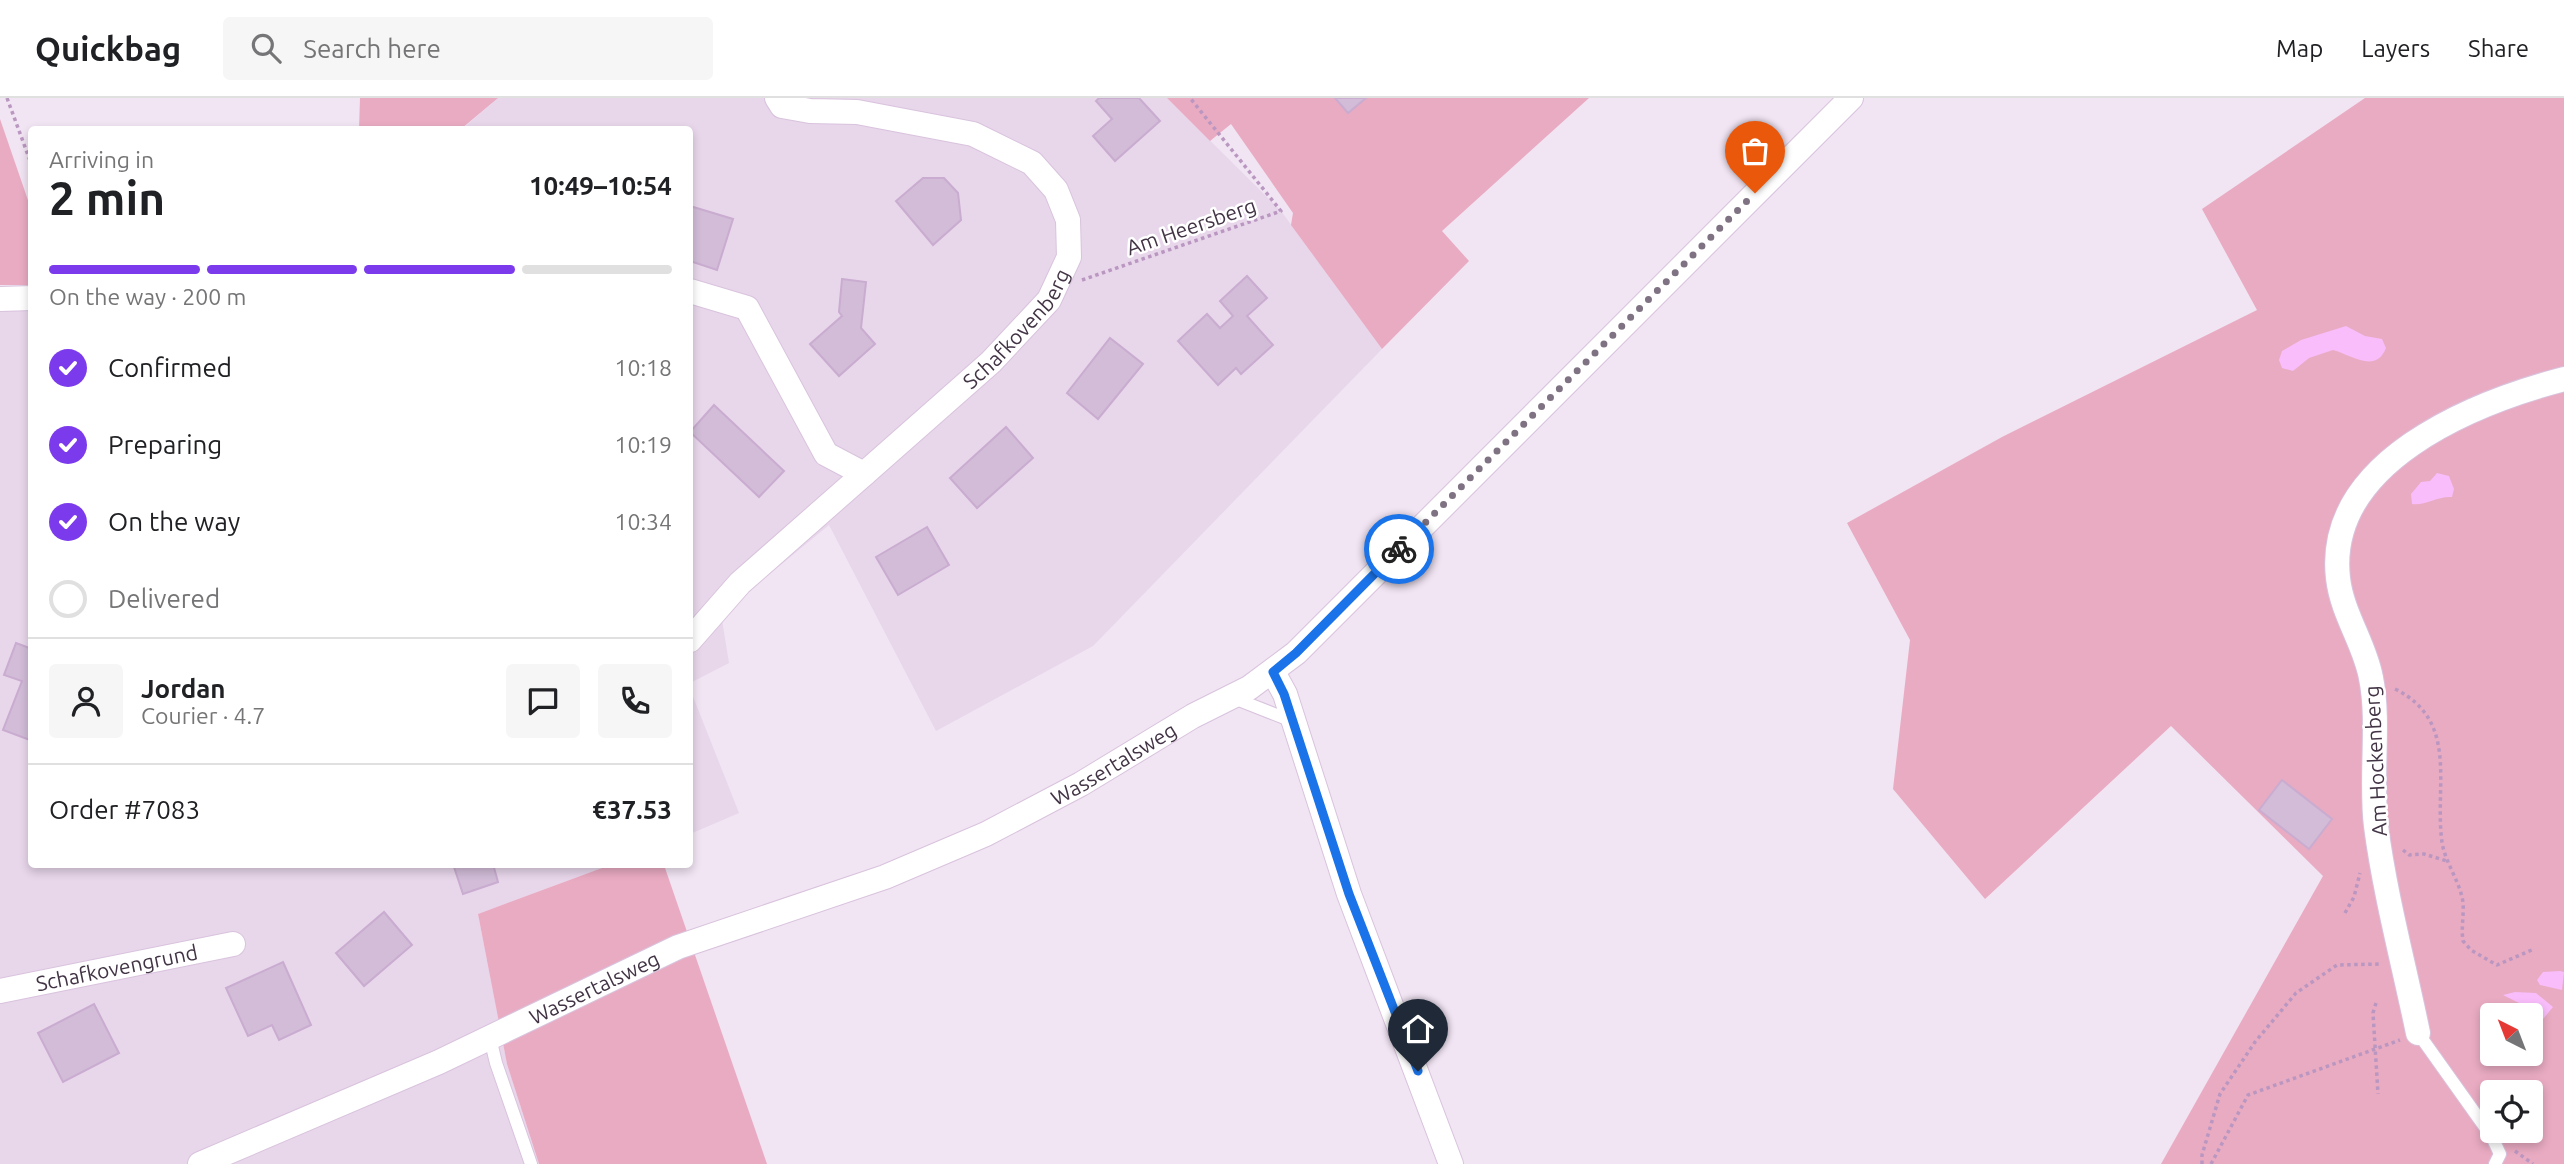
<!DOCTYPE html>
<html lang="en">
<head>
<meta charset="utf-8">
<style>
  body { margin:0; font-family:Ubuntu,sans-serif; background:#f6f6f6; color:#202124; height:100vh; display:flex; flex-direction:column; font-size:26px; white-space:nowrap }
  * { box-sizing:border-box; margin:0 }
  p { font-size:23px; color:#757577 }
  .icon { flex:none; width:38px; height:38px; fill:none; stroke:currentColor; stroke-width:2; stroke-linecap:round; stroke-linejoin:round }
  .map { position:relative; flex:1; overflow:hidden }
  .panel { position:absolute; left:28px; top:28px; width:665px; height:742px; display:flex; flex-direction:column; background:#fff; border-radius:7px; box-shadow:0 4px 10px #0003 }
  .panel>* { flex:none }
  .needle { width:46px; rotate:318deg }
  .tools { position:absolute; left:2480px; top:905px; display:grid; gap:14px }
  .tools a { display:grid; place-items:center; width:63px; height:63px; border-radius:7px; background:#fff; box-shadow:0 4px 10px #0003; font-size:35px }
  .pin { position:absolute; display:grid; place-items:center; width:60px; height:60px; color:#fff; margin:-72px -30px; border-radius:50% 50% 50% 0; rotate:-45deg; box-shadow:0 0 7px #0007 }
  .pin .icon { rotate:45deg }
  .courier { position:absolute; display:grid; place-items:center; width:70px; height:70px; margin:-35px; border:5px solid #1a73e8; border-radius:50%; background:#fff; color:#222; box-shadow:0 2px 9px #0007 }
  .headline em { font-style:normal; font-weight:700 }
  .headline div { display:flex; flex-direction:column-reverse }
  .headline { display:flex; align-items:center; justify-content:space-between; height:119px; padding:0 21px }
  h1 { font-size:46px; font-weight:700; line-height:52px }
  .bar { display:grid; grid-template-columns:repeat(4,1fr); gap:10px 7px; align-content:center; height:84px; padding:0 21px }
  .bar i { height:9px; border-radius:5px; background:#e0e0e0 }
  .bar .selected { background:#7c3aed }
  .bar p { grid-column:span 4 }
  .line { display:flex; align-items:center; gap:18px; padding:0 21px; border-top:2px solid #e0e0e0 }
  .line div { flex:1 }
  .round { display:grid; place-items:center; flex:none; width:74px; height:74px; border-radius:7px; background:#f6f6f6 }
  ol { padding:0 21px; list-style:none }
  li { display:flex; align-items:center; gap:21px; height:77px }
  li p { margin-inline-start:auto }
  li .icon { padding:7px; border-radius:50%; background:#7c3aed; color:#fff; stroke-width:4 }
  li:last-child { color:#757577 }
  li i { width:38px; height:38px; border:4px solid #e0e0e0; border-radius:50% }
  header { display:flex; align-items:center; gap:42px; box-sizing:border-box; height:98px; padding:0 35px; background:#fff; border-bottom:2px solid #e0e0e0 }
  header strong { font-size:33px }
  nav { display:flex; gap:38px; margin-inline-start:auto; font-size:24px }
  .search { width:490px; height:63px; background:#f6f6f6; display:flex; align-items:center; gap:18px; box-sizing:border-box; padding:0 24px; border-radius:7px; color:#757577; font-size:26px }
  .map>svg:first-child { display:block }
</style>
</head>
<body>
<header>
<strong>Quickbag</strong>
<div class="search"><svg class="icon" aria-label="search" viewBox="0 0 24 24"><circle cx="10" cy="10" r="6"/><path d="M15 15l6 6"/></svg>Search here</div>
<nav><a>Map</a><a>Layers</a><a>Share</a></nav>
</header>
<div class="map">
<svg width="2564" height="1066" viewBox="0 0 2564 1066">
  <rect width="100%" height="100%" fill="#f1e4f3"/>
  <g fill="#e8d6eb">
    <polygon points="498,0 1167,0 1281,113 1382,251 1093,548 936,633 829,427 721,516 729,565 690,585 690,32 461,32"/>
    <polygon points="0,204 31,204 32,766 610,767 478,816 507,966 539,1066 0,1066"/>
    <polygon points="690,591 739,715 690,736"/>
  </g>
  <g fill="#e9abc2" fill-rule="evenodd">
    <polygon points="360,0 498,0 461,31 359,32"/>
    <polygon points="1167,0 1589,0 1442,133 1469,163 1382,251 1291,127 1293,115 1231,26 1210,43"/>
    <path d="M2365 0H2564V1066H2161L2323 778 2171 628 1985 801 1893 691 1910 542 1847 425 2002 339 2257 212 2202 111ZM2492 917H2530V956H2492ZM2492 994H2530V1032H2492Z"/>
    <polygon points="0,21 31,111 31,187 0,187"/>
    <polygon points="610,767 664,767 767,1066 539,1066 507,966 478,816"/>
  </g>
  <g fill="#f8bdfa">
    <path d="M2346 228 2365 238 2382 241 2386 250C2376 276 2351 257 2333 252L2309 260 2293 273 2282 270 2279 262 2282 253 2301 242Z"/>
    <path d="M2437 375 2449 378 2454 391 2452 399C2437 398 2425 408 2412 406L2411 396 2421 384 2430 383Z"/>
    <polygon points="2560,873 2564,874 2562,892 2540,887 2537,882 2543,874"/>
    <polygon points="2515,894 2536,895 2553,909 2543,921 2535,913 2503,897"/>
  </g>
  <g fill="#d2bcd8" stroke="#c9acd0" stroke-width="2">
    <polygon points="1099,0 1139,0 1160,23 1115,63 1093,38 1112,21 1096,3"/>
    <polygon points="1335,0 1366,0 1348,15"/>
    <polygon points="923,80 944,80 958,95 961,122 933,147 896,103"/>
    <polygon points="690,108 733,121 717,172 690,163"/>
    <polygon points="1247,178 1267,200 1247,218 1273,247 1241,276 1236,270 1218,287 1178,243 1207,216 1220,230 1233,218 1220,203"/>
    <polygon points="842,181 866,184 861,230 875,246 839,278 810,246 842,218 839,214"/>
    <polygon points="1110,240 1143,266 1098,321 1067,295"/>
    <polygon points="714,307 784,373 759,399 690,334"/>
    <polygon points="1006,329 1033,360 977,410 950,380"/>
    <polygon points="927,429 949,467 898,497 876,459"/>
    <polygon points="16,545 32,551 30,642 3,632 22,583 4,577"/>
    <polygon points="2282,682 2332,721 2309,751 2259,712"/>
    <polygon points="453,766 493,766 498,784 463,796"/>
    <polygon points="384,814 412,847 364,888 336,855"/>
    <polygon points="283,864 311,927 279,942 272,927 248,938 226,890"/>
    <polygon points="94,906 119,955 63,984 38,935"/>
  </g>
  <g fill="none" stroke-linecap="round" stroke-linejoin="round">
    <g stroke="#d9c3dd" stroke-width="14">
      <g id="lane">
        <polyline points="1231,599 1292,623"/>
        <polyline points="2418,935 2492,1039 2500,1056 2495,1066"/>
        <polyline points="490,940 496,965 531,1066"/>
      </g>
    </g>
    <g stroke="#d9c3dd" stroke-width="26">
      <g id="street">
        <path id="s1" d="M690 193 747 210 826 356 864 376 991 264 1049 202 1069 159 1068 122 1056 92 1032 65 973 36 857 14 810 13 782 8 777 0"/>
        <polyline points="0,201 32,200"/>
        <polyline points="690,542 740,485 864,376"/>
        <polyline points="1273,574 1285,596 1349,796 1451,1066"/>
        <path id="s2" d="M0 893 233 846"/>
        <path d="M2418 935C2404 867 2385 797 2376 728 2370 682 2380 624 2371 580 2365 546 2342 516 2338 480 2325 364 2473 305 2564 281"/>
        <path id="s3" d="M200 1066 439 964 678 849 885 779 986 736 1081 686 1193 618 1249 590 1296 555 1851 0"/>
      </g>
    </g>
    <g stroke="#ba97c1" stroke-width="3.5" stroke-dasharray="3.5 3.5" stroke-linecap="butt">
      <polyline points="7,0 32,68"/>
      <polyline points="1082,182 1281,113 1190,0"/>
      <path d="M2395 591C2460 623 2434 688 2442 744 2445 765 2461 785 2463 805 2464 817 2461 830 2463 843L2471 852 2497 867 2534 851"/>
      <polyline points="2403,752 2409,757 2424,756 2447,763"/>
      <polyline points="2345,815 2354,799 2360,775"/>
      <polyline points="2376,905 2373,915 2378,996"/>
      <polyline points="2515,1053 2533,1066"/>
      <polyline points="2202,1066 2202,1057 2220,996 2255,944 2296,895 2337,867 2381,866"/>
      <polyline points="2211,1066 2248,997 2400,942"/>
    </g>
    <use href="#lane" stroke="#fff" stroke-width="12"/>
    <use href="#street" stroke="#fff" stroke-width="24"/>
  </g>
  <g fill="none" stroke-linecap="round" stroke-linejoin="round">
    <polyline stroke="#7f7282" stroke-width="7" stroke-dasharray="0 12.6" points="1399,451 1755,95"/>
    <polyline stroke="#1a73e8" stroke-width="9" points="1399,451 1296,555 1273,574 1284,596 1349,796 1418,973"/>
  </g>
  <g text-anchor="middle" dominant-baseline="central" stroke-width="5" stroke-linejoin="round" paint-order="stroke">
    <g font-size="21" fill="#423445" stroke="#fff">
      <text transform="translate(1191 128) rotate(-19)">Am Heersberg</text>
      <text stroke="none"><textPath href="#s1" startOffset="480">Schafkovenberg</textPath></text>
      <text transform="translate(2375 663) rotate(-93)">Am Hockenberg</text>
      <text stroke="none"><textPath href="#s3" startOffset="999">Wassertalsweg</textPath></text>
      <text stroke="none"><textPath href="#s2" startOffset="119">Schafkovengrund</textPath></text>
      <text stroke="none"><textPath href="#s3" startOffset="432">Wassertalsweg</textPath></text>
    </g>
  </g>
</svg>
<div class="tools">
<a><svg class="needle" viewBox="-14 -14 28 28"><path d="M0-13l5 13h-10z" fill="#e53935"/><path d="M0 13l5-13h-10z" fill="#757577"/></svg></a>
<a><svg class="icon" aria-label="locate" viewBox="0 0 24 24"><circle cx="12" cy="12" r="6"/><path d="M12 2v4M12 18v4M2 12h4M18 12h4"/></svg></a>
</div>
<div class="pin" style="left:1755px;top:95px;background:#ea580c"><svg class="icon" aria-label="bag" viewBox="0 0 24 24"><path d="M5 8h14l-1 12H6zM9 8a3 3 0 0 1 6 0"/></svg></div>
<div class="pin" style="left:1418px;top:973px;background:#1f2937"><svg class="icon" aria-label="home" viewBox="0 0 24 24"><path d="M3 11l9-7 9 7M6 9v11h12V9"/></svg></div>
<div class="courier" style="left:1399px;top:451px"><svg class="icon" aria-label="bike" viewBox="0 0 24 24"><circle cx="6" cy="16" r="4"/><circle cx="18" cy="16" r="4"/><path d="M6 16l4-8h5l3 8M10 8l3 8H6M13 5h3"/></svg></div>
<section class="panel">
<div class="headline"><div><h1>2 min</h1><p>Arriving in</p></div><em>10:49–10:54</em></div>
<div class="bar"><i class="selected"></i><i class="selected"></i><i class="selected"></i><i></i><p>On the way · 200 m</p></div>
<ol>
<li><svg class="icon" aria-label="check" viewBox="0 0 24 24"><path d="M5 12l5 5 9-10"/></svg>Confirmed<p>10:18</p></li>
<li><svg class="icon" aria-label="check" viewBox="0 0 24 24"><path d="M5 12l5 5 9-10"/></svg>Preparing<p>10:19</p></li>
<li><svg class="icon" aria-label="check" viewBox="0 0 24 24"><path d="M5 12l5 5 9-10"/></svg>On the way<p>10:34</p></li>
<li><i></i>Delivered</li>
</ol>
<div class="line" style="height:126px"><a class="round"><svg class="icon" aria-label="person" viewBox="0 0 24 24"><circle cx="12" cy="8" r="4"/><path d="M4 21q1-7 8-7t8 7"/></svg></a><div><b>Jordan</b><p>Courier · 4.7</p></div><a class="round"><svg class="icon" aria-label="chat" viewBox="0 0 24 24"><path d="M4 5h16v11H9l-5 4z"/></svg></a><a class="round"><svg class="icon" aria-label="phone" viewBox="0 0 24 24"><path d="M5 4h4l2 5-3 2q2 4 5 5l2-3 5 2v4C11 20 4 13 5 4z"/></svg></a></div>
<div class="line" style="height:91px"><div>Order #7083</div><b>€37.53</b></div>
</section>
</div>
</body>
</html>
